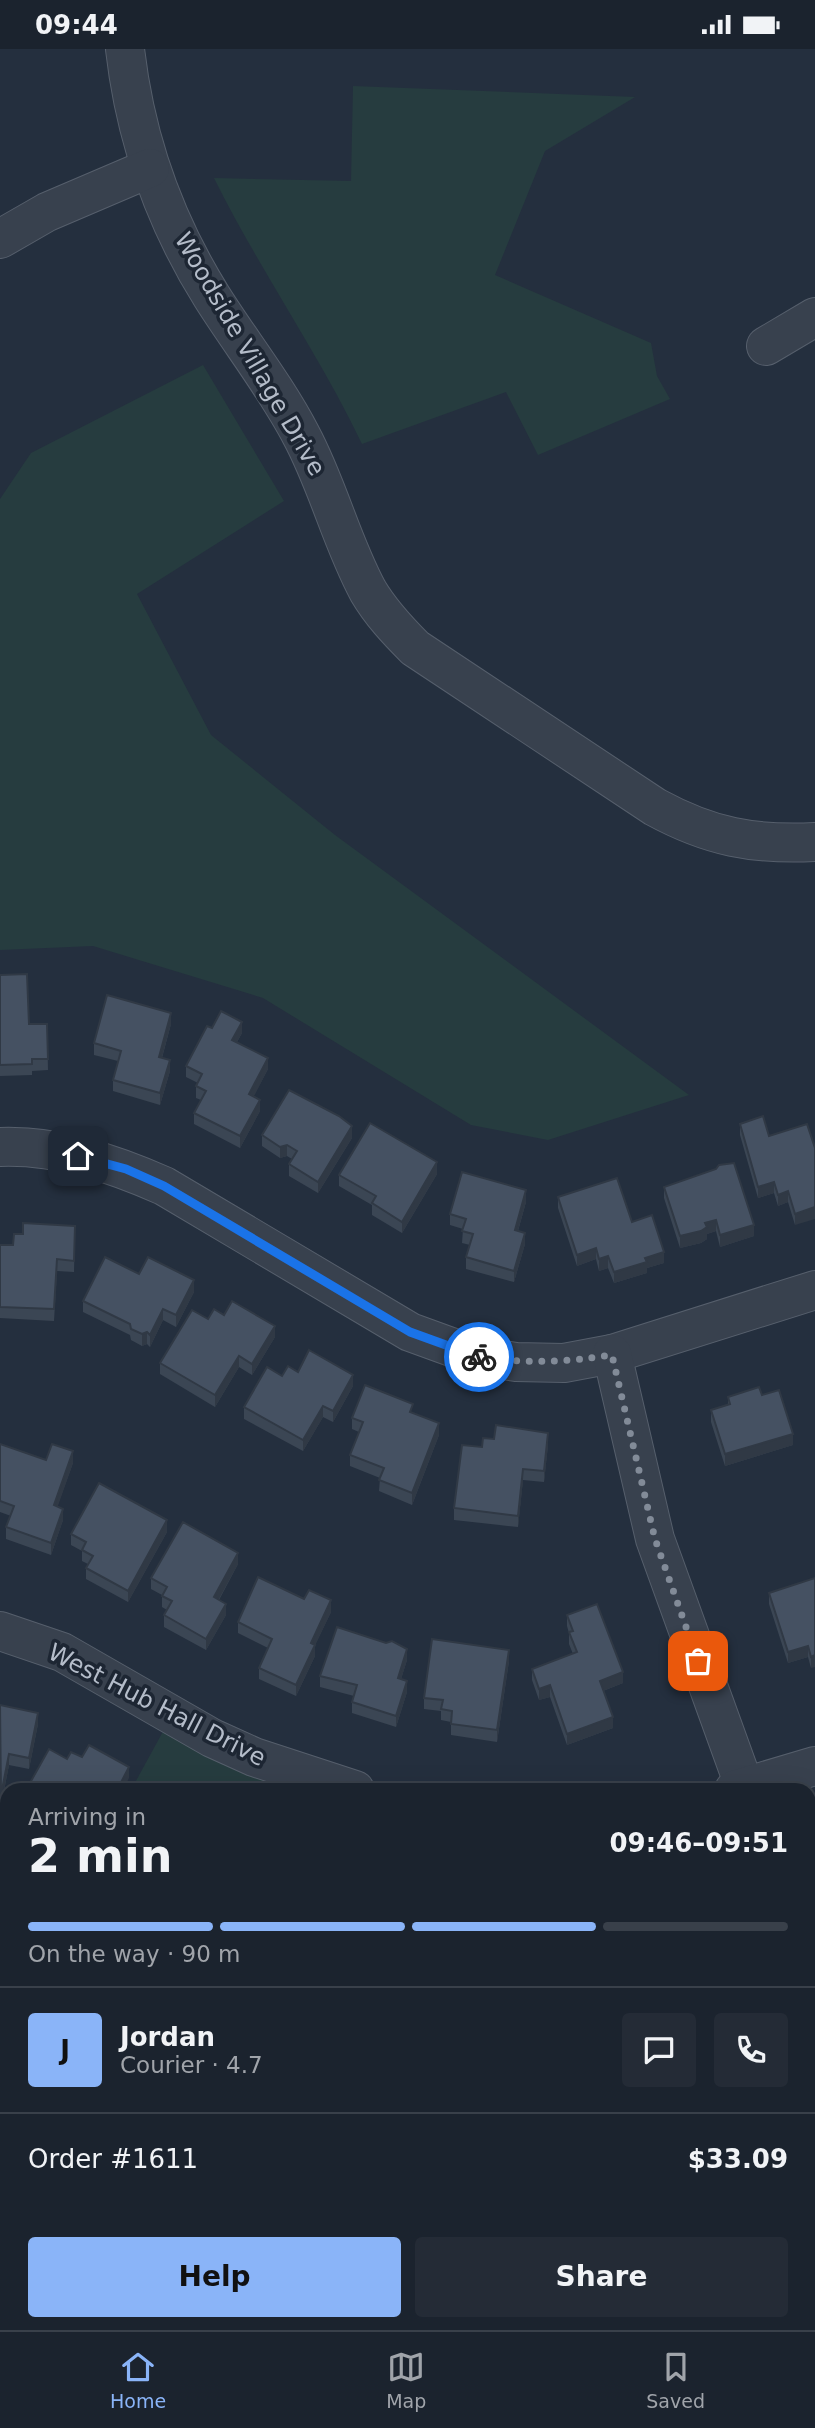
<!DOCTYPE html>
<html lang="en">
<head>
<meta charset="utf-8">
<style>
  body { margin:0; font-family:"DejaVu Sans",sans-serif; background:#242b36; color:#f1f3f6; height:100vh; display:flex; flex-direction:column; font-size:26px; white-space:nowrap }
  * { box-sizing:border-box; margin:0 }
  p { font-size:23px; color:#a0a4aa }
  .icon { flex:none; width:38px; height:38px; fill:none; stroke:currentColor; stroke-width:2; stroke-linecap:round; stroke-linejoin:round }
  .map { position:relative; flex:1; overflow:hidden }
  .sheet { position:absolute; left:0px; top:1734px; width:816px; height:548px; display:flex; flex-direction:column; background:#1b232e; border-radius:21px 21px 0 0; box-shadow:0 7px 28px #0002,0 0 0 2px #39404a }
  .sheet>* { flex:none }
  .pin { position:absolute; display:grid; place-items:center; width:60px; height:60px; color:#fff; margin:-30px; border-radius:14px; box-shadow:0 4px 10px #0006 }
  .courier { position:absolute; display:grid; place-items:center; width:70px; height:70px; margin:-35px; border:5px solid #1a73e8; border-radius:50%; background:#fff; color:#222; box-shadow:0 2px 9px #0007 }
  .summary em { font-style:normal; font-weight:700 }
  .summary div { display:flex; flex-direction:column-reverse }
  .summary { display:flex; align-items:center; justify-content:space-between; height:119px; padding:0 28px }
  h1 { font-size:46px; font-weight:700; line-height:52px }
  .bar { display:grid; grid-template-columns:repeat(4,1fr); gap:10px 7px; align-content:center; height:84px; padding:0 28px }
  .bar i { height:9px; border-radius:5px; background:#39404a }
  .bar .active { background:#8ab4f8 }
  .bar p { grid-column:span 4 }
  .line { display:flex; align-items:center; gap:18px; padding:0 28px; border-top:2px solid #39404a }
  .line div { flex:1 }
  .round { display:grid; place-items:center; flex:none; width:74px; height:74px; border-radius:7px; background:#242b36 }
  .primary-button { display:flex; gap:14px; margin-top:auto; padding:14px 28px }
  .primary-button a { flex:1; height:80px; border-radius:7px; background:#8ab4f8; color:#111; font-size:28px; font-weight:700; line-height:80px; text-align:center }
  .primary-button a+a { background:#242b36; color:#f1f3f6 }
  .status { display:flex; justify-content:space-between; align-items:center; height:49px; padding:0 35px; background:#1b232e; direction:ltr }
  .status svg { height:19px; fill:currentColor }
  .tabs { display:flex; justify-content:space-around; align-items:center; height:98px; border-top:2px solid #39404a; background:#1b232e; font-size:19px; color:#a0a4aa }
  .tabs a { display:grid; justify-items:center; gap:4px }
  .tabs .active { color:#8ab4f8 }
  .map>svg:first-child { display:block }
</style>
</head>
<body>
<div class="status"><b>09:44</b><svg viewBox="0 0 49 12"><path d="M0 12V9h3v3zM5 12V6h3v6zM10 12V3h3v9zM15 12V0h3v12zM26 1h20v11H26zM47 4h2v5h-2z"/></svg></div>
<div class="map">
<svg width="815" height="2281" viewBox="0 0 815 2281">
  <rect width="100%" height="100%" fill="#242f3e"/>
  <g fill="#263c3f">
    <path d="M353 37 635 48 545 102 495 226 651 294 657 327 670 350 538 406 506 343 362 395C318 303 259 220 214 129L351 132Z"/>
    <polygon points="203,316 284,452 137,545 211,686 335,786 689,1046 548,1091 471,1076 263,949 93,897 0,901 0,450 31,404"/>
    <polygon points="172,1666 351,1741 131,1741"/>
    <polygon points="815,1945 815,2068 809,2071 809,1947"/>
    <polygon points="7,2250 7,2275 288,2275 282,2281 0,2281 0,2257"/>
  </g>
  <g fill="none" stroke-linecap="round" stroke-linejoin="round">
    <g stroke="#565f6c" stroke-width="40">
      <g id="minor">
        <path d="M125 0C135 88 165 173 212 248 241 294 276 338 301 386 328 436 341 492 368 542 381 564 397 581 415 599L655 758C710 788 753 796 815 793"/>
        <polyline points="0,190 47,163 150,119"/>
        <polyline points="766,297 815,268"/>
        <path d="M0 1098C58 1096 112 1114 164 1137L410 1283 476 1307 516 1313 564 1314 612 1305 815 1241"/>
        <polyline points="612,1305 655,1490 745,1739"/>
        <polyline points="0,1582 62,1603 212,1689 254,1708 355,1741"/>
        <polyline points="734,1741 815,1717"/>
      </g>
    </g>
    <use href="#minor" stroke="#38414e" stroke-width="38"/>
  </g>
  <g fill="#3b4654">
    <polygon points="0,926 29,975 47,975 48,1021 32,1022 32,1026 0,1027"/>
    <polygon points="171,975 162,1009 170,1022 160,1056 113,1042 113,1031 118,1012 94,1006 94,994"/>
    <polygon points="212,979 242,984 237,993 268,1020 253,1048 260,1062 240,1099 194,1075 194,1064 201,1051 196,1049 196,1037 198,1034 186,1028 186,1017"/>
    <polygon points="740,1075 769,1087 815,1099 795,1176 788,1153 778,1157 774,1144 758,1149 740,1086"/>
    <polygon points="262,1086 352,1089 318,1144 289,1127 289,1115 292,1110 287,1107 280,1109 262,1097"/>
    <polygon points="437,1125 402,1184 372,1166 372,1156 339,1137 339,1126"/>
    <polygon points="664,1138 754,1187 720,1198 716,1182 707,1185 707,1190 701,1194 680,1199 664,1149"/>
    <polygon points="558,1148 632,1173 664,1214 647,1219 647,1224 614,1234 608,1219 599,1222 596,1210 577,1217 558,1159"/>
    <polygon points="526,1153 518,1182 525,1195 514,1233 466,1220 466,1208 470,1196 462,1194 463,1180 450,1176 450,1165"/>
    <polygon points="75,1177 74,1223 57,1222 54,1272 0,1269 0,1196 13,1196 23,1185"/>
    <polygon points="139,1225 194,1243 176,1278 163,1271 150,1298 147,1295 142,1297 131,1291 130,1286 83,1263 83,1252"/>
    <polygon points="208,1270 275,1288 252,1326 239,1318 215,1358 160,1325 160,1314"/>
    <polygon points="298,1323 353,1337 333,1373 323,1368 303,1402 244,1370 244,1358 282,1327"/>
    <polygon points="762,1346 793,1396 725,1417 711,1373 711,1361 728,1356 728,1348"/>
    <polygon points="413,1364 439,1386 412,1456 379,1442 380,1429 350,1417 350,1406 359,1383 352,1380 352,1369"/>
    <polygon points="494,1390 548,1396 544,1433 523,1431 518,1478 454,1471 454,1459 482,1398"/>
    <polygon points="0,1395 46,1411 73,1414 57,1458 63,1471 51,1506 6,1490 6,1478 11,1467 0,1463"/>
    <polygon points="167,1483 128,1553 86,1530 86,1519 88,1515 82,1512 82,1502 71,1496 71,1485"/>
    <polygon points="238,1515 219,1551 226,1566 206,1601 164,1578 164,1566 167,1561 162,1558 162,1546 151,1540 151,1529"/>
    <polygon points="815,1529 811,1619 808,1608 788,1614 769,1555 769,1544"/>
    <polygon points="331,1563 315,1596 315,1607 296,1647 259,1630 259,1619 268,1599 238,1584 238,1573"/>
    <polygon points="567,1566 623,1634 603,1642 613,1679 567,1696 550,1648 539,1651 532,1631 532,1620 573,1605 569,1595 569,1584 567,1577"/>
    <polygon points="407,1611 401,1630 407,1643 396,1678 352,1664 352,1653 354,1647 320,1638 320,1627"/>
    <polygon points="509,1612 497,1693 451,1686 451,1673 441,1671 441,1662 424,1660 424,1649"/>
    <polygon points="0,1656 38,1675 29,1720 9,1716 1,1757"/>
    <polygon points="815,1787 815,1885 808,1887 808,1817 811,1816 808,1807 808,1789"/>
    <polygon points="7,1996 7,2087 0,2087 0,2002"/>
    <polygon points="454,2275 543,2275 543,2281 456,2281"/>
  </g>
  <g fill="#303945">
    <polygon points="171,964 171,975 159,1019 159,1008"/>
    <polygon points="242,973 242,984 232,1002 232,991"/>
    <polygon points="268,1009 268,1020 249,1057 249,1045"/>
    <polygon points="170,1011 170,1022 160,1056 160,1044"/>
    <polygon points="260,1051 260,1062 240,1099 240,1087"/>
    <polygon points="352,1077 352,1089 318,1144 318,1133"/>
    <polygon points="287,1096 287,1107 280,1109 280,1098"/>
    <polygon points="437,1113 437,1125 402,1184 402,1173"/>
    <polygon points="774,1133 774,1144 758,1149 758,1138"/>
    <polygon points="526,1141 526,1153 515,1192 515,1181"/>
    <polygon points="788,1142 788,1153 778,1157 778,1146"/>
    <polygon points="815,1158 815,1170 795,1176 795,1165"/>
    <polygon points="716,1171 716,1182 707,1185 707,1190 701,1194 680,1199 680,1187 705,1174"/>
    <polygon points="754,1176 754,1187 720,1198 720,1186"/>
    <polygon points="525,1184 525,1195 514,1233 514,1222"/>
    <polygon points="596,1199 596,1210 577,1217 577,1206"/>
    <polygon points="664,1203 664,1214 647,1219 647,1224 614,1234 614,1223 645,1209"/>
    <polygon points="608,1207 608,1219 599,1222 599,1210"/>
    <polygon points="194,1231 194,1243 176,1278 176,1266"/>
    <polygon points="163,1260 163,1271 150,1298 150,1286"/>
    <polygon points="275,1277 275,1288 252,1326 252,1315"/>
    <polygon points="147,1283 147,1295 142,1297 142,1285"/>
    <polygon points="239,1307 239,1318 215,1358 215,1346"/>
    <polygon points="353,1326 353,1337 333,1373 333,1362"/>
    <polygon points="323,1357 323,1368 303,1402 303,1391"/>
    <polygon points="439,1374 439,1386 412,1456 412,1444"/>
    <polygon points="548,1384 548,1396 544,1433 544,1422"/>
    <polygon points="793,1385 793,1396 725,1417 725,1405"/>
    <polygon points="73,1402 73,1414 54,1468 54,1456"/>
    <polygon points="523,1420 523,1431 518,1478 518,1467"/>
    <polygon points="63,1460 63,1471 51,1506 51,1494"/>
    <polygon points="167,1471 167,1483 128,1553 128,1542"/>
    <polygon points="238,1504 238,1515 214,1559 214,1548"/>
    <polygon points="331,1551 331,1563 311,1605 311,1594"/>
    <polygon points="226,1555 226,1566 206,1601 206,1590"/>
    <polygon points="315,1596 315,1607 296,1647 296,1636"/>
    <polygon points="808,1597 808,1608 788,1614 788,1603"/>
    <polygon points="407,1600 407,1611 398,1640 398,1629"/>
    <polygon points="509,1601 509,1612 497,1693 497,1681"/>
    <polygon points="815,1606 815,1618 811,1619 811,1608"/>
    <polygon points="623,1623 623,1634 600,1643 600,1632"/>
    <polygon points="407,1632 407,1643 396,1678 396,1667"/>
    <polygon points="550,1636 550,1648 539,1651 539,1640"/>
    <polygon points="38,1664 38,1675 29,1720 29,1709"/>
    <polygon points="613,1668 613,1679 567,1696 567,1685"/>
    <polygon points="9,1705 9,1716 1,1757 1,1746"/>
    <polygon points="129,1718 129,1729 123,1741 117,1741"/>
    <polygon points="815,1874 815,1885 808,1887 808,1876"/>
    <polygon points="7,1959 7,1970 0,1977 0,1965"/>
    <polygon points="815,2173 815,2185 810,2186 810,2175"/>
    <polygon points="7,2186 7,2198 0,2204 0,2193"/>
    <polygon points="489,2275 489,2281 461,2281"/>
    <polygon points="595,2275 608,2275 595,2279"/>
    <polygon points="543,2276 543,2281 530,2281"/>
  </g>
  <g fill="#455162" stroke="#303945" stroke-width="2">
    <polygon points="27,925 29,975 47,975 48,1010 32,1010 32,1015 0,1016 0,926"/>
    <polygon points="107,946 171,964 159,1008 170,1011 160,1044 113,1031 121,1002 94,994"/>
    <polygon points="221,962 242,973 232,991 268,1009 249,1045 260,1051 240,1087 194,1064 206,1042 196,1037 202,1025 186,1017 207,977 212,979"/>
    <polygon points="289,1041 339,1067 352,1077 318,1133 289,1115 297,1102 287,1096 280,1098 262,1086"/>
    <polygon points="763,1067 769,1087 807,1075 815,1099 815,1158 795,1165 788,1142 778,1146 774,1133 758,1138 740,1075"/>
    <polygon points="370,1074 437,1113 402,1173 372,1154 376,1147 339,1126"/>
    <polygon points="734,1114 754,1176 720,1186 716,1171 705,1174 707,1178 701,1182 680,1187 664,1138 716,1120 719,1116"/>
    <polygon points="462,1123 526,1141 515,1181 525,1184 514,1222 466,1208 473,1185 462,1182 466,1170 450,1165"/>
    <polygon points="617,1129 632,1173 652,1166 664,1203 645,1209 647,1213 614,1223 608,1207 599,1210 596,1199 577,1206 558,1148"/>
    <polygon points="23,1174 75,1177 74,1212 57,1210 54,1260 0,1258 0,1196 13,1196 14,1185 23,1185"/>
    <polygon points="105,1208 139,1225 148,1208 194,1231 176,1266 163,1260 150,1286 147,1283 142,1285 131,1280 130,1275 83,1252"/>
    <polygon points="232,1252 275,1277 252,1315 239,1307 215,1346 160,1314 192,1261 208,1270 214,1260 224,1266"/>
    <polygon points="309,1301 353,1326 333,1362 323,1357 303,1391 244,1358 267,1318 282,1327 288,1317 298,1323"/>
    <polygon points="365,1336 413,1355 410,1363 439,1374 412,1444 379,1431 384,1419 350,1406 363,1373 352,1369"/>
    <polygon points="759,1338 762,1346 779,1341 793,1385 725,1405 711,1361 730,1355 728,1348"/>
    <polygon points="496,1376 548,1384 544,1422 523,1420 518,1467 454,1459 462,1396 482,1398 483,1389 494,1390"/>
    <polygon points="0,1395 46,1411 52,1395 73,1402 54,1456 63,1460 51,1494 6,1478 14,1457 0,1452"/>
    <polygon points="99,1434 167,1471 128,1542 86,1519 93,1507 82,1501 86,1493 71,1485"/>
    <polygon points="183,1473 238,1504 214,1548 226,1555 206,1590 164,1566 172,1552 162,1547 167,1538 151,1529"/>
    <polygon points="258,1528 304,1550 309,1541 331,1551 311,1594 315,1596 296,1636 259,1619 272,1590 238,1573"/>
    <polygon points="815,1529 815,1606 811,1608 808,1597 788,1603 769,1544"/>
    <polygon points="597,1555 623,1623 600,1632 613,1668 567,1685 550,1636 539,1640 532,1620 577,1603 569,1583 573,1582 567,1566"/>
    <polygon points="337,1578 386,1594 392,1592 407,1600 398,1629 407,1632 396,1667 352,1653 357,1636 320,1627"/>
    <polygon points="432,1590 509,1601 497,1681 451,1675 452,1662 441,1660 443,1651 424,1649"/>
    <polygon points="0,1656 38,1664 29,1709 9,1705 1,1746"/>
    <polygon points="89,1696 129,1718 117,1741 26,1741 49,1700 67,1710 71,1703 82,1708"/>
    <polygon points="815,1787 815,1874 808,1876 808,1817 814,1815 808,1796 808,1789"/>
    <polygon points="0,1896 7,1904 7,1959 0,1965"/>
    <polygon points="1,1996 7,1996 7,2076 0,2076"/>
    <polygon points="3,2109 7,2114 7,2186 0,2193 0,2112"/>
    <polygon points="815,2111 815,2173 810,2175 808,2171 808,2113"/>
    <polygon points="457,2275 543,2275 543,2276 530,2281 491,2281 489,2275 459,2281"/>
  </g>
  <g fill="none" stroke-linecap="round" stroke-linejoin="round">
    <path stroke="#828b98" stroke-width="7" stroke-dasharray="0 12.6" d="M479 1308C525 1315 566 1313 612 1306L655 1490 698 1612"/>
    <polyline stroke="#1a73e8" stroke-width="9" points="78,1107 126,1120 164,1137 410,1283 479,1308"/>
  </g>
  <g text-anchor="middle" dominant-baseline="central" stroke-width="7" stroke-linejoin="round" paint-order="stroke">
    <g font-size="24" fill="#b4bcc9" stroke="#1d2633">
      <text transform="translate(250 305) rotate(60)">Woodside Village Drive</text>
      <text transform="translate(157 1656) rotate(27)">West Hub Hall Drive</text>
    </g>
  </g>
</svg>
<div class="pin" style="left:698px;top:1612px;background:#ea580c"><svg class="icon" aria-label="bag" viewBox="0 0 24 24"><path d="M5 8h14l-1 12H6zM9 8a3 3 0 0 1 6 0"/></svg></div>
<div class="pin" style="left:78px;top:1107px;background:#1f2937"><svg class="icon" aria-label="home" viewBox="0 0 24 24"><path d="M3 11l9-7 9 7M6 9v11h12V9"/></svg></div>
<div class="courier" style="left:479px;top:1308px"><svg class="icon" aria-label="bike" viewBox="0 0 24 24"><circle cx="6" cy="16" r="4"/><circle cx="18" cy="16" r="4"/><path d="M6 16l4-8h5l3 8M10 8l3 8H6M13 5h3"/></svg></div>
<section class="sheet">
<div class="summary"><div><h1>2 min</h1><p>Arriving in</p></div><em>09:46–09:51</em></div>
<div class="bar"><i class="active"></i><i class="active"></i><i class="active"></i><i></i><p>On the way · 90 m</p></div>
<div class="line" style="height:126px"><b class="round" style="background:#8ab4f8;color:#111">J</b><div><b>Jordan</b><p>Courier · 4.7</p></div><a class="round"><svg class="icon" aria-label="chat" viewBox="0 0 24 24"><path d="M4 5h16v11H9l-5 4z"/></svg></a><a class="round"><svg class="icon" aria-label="phone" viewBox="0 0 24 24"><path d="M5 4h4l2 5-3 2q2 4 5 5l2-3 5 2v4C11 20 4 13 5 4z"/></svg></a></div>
<div class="line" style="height:91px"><div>Order #1611</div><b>$33.09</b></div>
<div class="primary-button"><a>Help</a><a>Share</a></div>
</section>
</div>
<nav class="tabs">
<a class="active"><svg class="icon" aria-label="home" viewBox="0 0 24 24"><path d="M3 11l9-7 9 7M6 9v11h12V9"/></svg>Home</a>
<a><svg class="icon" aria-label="map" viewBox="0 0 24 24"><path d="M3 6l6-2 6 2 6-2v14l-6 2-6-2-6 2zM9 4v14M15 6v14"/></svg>Map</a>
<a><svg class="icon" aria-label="saved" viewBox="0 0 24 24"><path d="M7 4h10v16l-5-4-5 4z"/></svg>Saved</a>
</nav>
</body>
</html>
